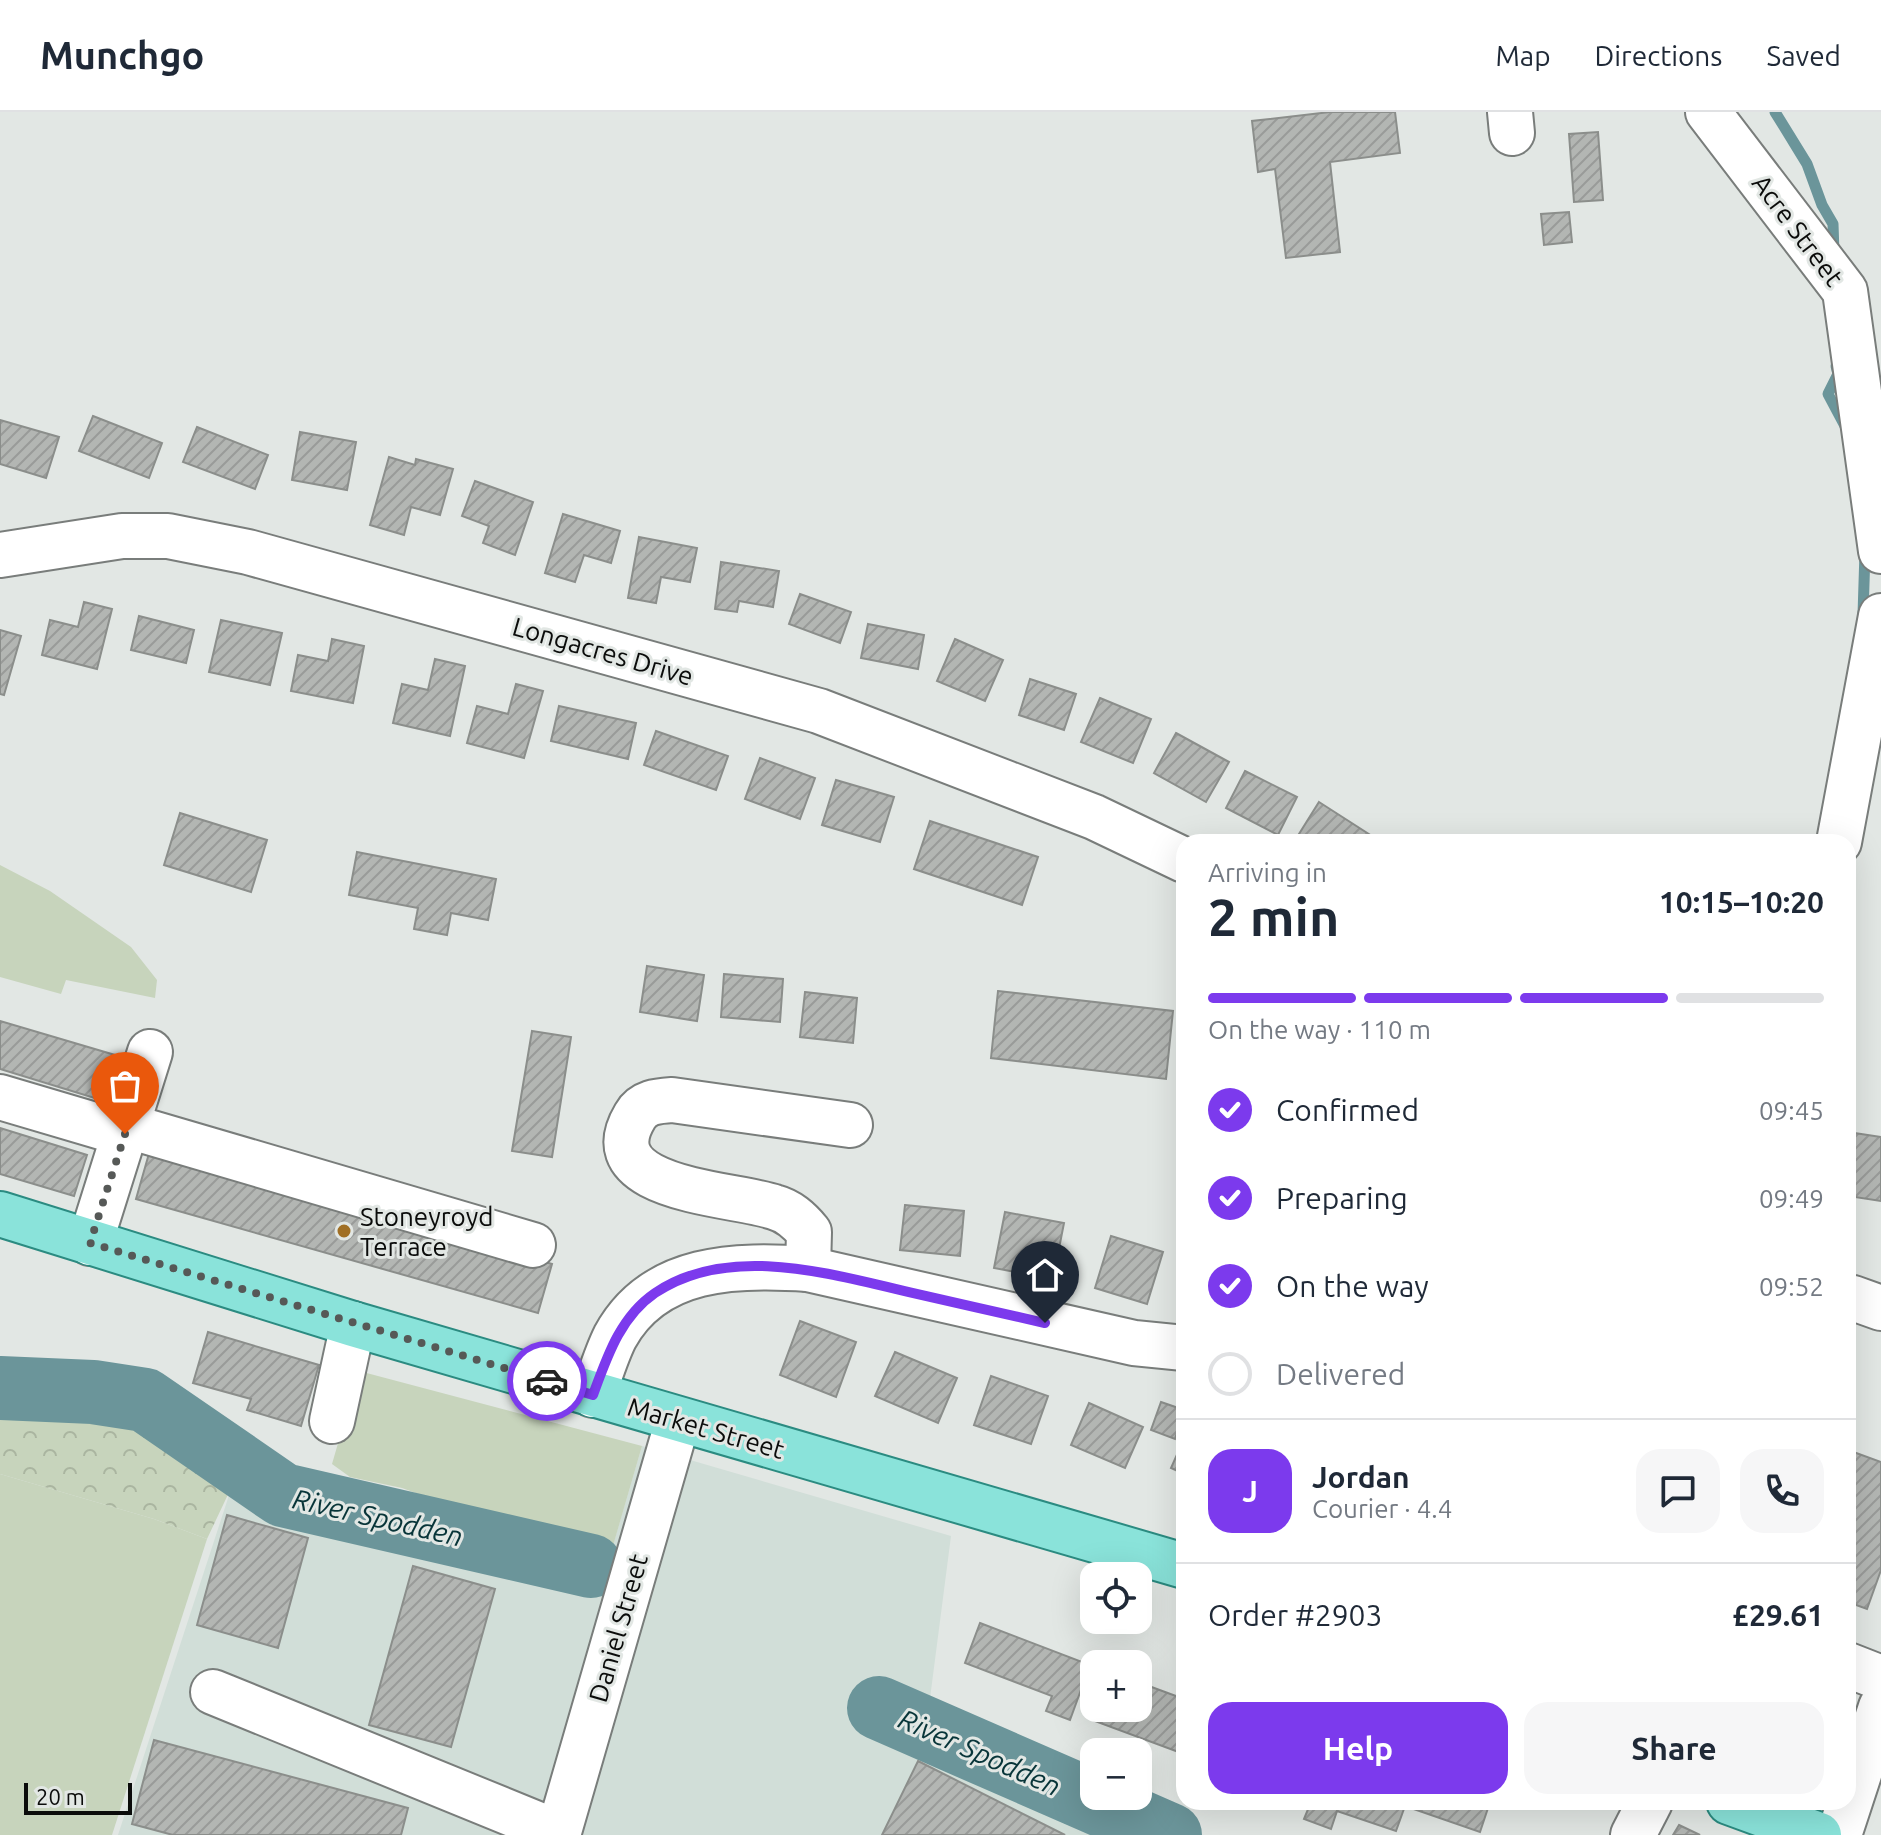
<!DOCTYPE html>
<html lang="en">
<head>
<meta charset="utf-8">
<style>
  body { margin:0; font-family:Ubuntu,sans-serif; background:#f6f6f7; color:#1f2937; height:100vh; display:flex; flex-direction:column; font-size:30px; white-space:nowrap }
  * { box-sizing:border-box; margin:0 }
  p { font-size:26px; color:#747a83 }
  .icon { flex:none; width:44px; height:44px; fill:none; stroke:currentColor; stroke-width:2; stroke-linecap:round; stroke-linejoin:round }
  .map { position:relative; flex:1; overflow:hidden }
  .drawer { position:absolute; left:1176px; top:722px; width:680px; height:976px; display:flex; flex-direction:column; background:#fff; border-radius:24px; box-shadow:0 8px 32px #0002 }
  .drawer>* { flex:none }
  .buttons { position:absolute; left:1080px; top:1450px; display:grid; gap:16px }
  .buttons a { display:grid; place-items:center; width:72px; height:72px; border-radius:16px; background:#fff; box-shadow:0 8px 32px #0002; font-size:40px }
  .scale { position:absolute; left:24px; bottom:20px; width:108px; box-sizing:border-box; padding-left:8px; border:4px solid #0b0c0b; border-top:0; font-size:22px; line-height:28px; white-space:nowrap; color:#0b0c0b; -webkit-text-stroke:6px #e2e7e4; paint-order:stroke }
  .pin { position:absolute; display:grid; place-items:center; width:68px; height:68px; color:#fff; margin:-82px -34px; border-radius:50% 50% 50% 0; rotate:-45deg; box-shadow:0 0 8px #0007 }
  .pin .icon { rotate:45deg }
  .courier { position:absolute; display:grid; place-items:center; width:80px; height:80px; margin:-40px; border:6px solid #7c3aed; border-radius:50%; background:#fff; color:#222; box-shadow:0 2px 10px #0007 }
  .headline em { font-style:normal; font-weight:700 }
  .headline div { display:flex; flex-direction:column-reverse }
  .headline { display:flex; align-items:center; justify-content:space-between; height:136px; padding:0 32px }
  h1 { font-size:52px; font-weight:700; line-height:60px }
  .bar { display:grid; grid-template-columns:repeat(4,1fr); gap:12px 8px; align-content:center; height:96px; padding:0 32px }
  .bar i { height:10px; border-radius:6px; background:#e0e1e3 }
  .bar .current { background:#7c3aed }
  .bar p { grid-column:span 4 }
  .line { display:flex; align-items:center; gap:20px; padding:0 32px; border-top:2px solid #e0e1e3 }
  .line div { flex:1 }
  .round { display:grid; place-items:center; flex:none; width:84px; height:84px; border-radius:24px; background:#f6f6f7 }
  ol { padding:0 32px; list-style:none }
  li { display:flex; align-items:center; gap:24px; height:88px }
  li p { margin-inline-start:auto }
  li .icon { padding:8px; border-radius:50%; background:#7c3aed; color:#fff; stroke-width:4 }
  li:last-child { color:#747a83 }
  li i { width:44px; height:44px; border:4px solid #e0e1e3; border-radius:50% }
  .action { display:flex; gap:16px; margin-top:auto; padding:16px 32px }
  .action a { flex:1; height:92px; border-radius:24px; background:#7c3aed; color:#fff; font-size:32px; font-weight:700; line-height:92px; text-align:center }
  .action a+a { background:#f6f6f7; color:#1f2937 }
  header { display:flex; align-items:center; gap:48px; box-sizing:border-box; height:112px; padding:0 40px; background:#fff; border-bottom:2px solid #e0e1e3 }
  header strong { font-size:38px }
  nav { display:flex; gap:44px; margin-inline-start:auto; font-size:28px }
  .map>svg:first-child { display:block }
</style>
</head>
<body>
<header>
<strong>Munchgo</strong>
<nav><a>Map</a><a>Directions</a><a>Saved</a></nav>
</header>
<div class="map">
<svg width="1881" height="1723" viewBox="0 0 1881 1723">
  <defs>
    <pattern id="forest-crowns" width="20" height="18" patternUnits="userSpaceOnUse" patternTransform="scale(2)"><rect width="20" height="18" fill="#c7d4bc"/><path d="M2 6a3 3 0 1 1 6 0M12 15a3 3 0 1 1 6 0" fill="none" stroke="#aab5a0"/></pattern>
    <pattern id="building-hatch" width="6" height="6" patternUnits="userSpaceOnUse" patternTransform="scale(2)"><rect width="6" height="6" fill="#b3b6b3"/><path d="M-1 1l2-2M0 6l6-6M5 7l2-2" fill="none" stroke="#999b99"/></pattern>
  </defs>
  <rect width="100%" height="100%" fill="#e2e7e4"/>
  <polygon fill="#d1ded8" points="642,1334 951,1424 925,1625 1143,1723 118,1723 232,1374 259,1389 599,1481"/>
  <g fill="#c7d4bc">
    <polygon points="0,753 50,779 131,835 157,868 155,886 66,868 61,882 0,865"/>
    <polygon points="359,1259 642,1334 608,1451 402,1376 350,1365 332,1352"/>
    <polygon points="0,1362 154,1407 207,1427 112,1723 0,1723"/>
  </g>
  <polygon fill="url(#forest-crowns)" points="105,1305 153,1312 232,1374 207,1427 154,1407 0,1362 0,1307"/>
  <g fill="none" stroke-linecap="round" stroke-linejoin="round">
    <g stroke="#6b959a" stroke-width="11">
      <polyline points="1775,0 1807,52 1822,93 1833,112 1834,141"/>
      <polyline points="1836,254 1838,262 1828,282 1845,314"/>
      <polyline points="1863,503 1865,440"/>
    </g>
    <g stroke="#6b959a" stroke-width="64">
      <polyline points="0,1276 93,1280 145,1288 283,1383 591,1454"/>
      <polyline points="879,1596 1170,1723"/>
    </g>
  </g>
  <g fill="url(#building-hatch)" stroke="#8b8e8b" stroke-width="2">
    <polygon points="1330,0 1395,0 1400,41 1330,50 1340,140 1286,146 1275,57 1258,60 1252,9"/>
    <polygon points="1598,20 1603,88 1574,90 1569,22"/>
    <polygon points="1569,100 1572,130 1544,133 1541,102"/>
    <polygon points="93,304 162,331 149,366 79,339"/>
    <polygon points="0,308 59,325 46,366 0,352"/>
    <polygon points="197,315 268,343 255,377 183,350"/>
    <polygon points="300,320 356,330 347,378 292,368"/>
    <polygon points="389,345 415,353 416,347 453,357 440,403 411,395 404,423 370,413"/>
    <polygon points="475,369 533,390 515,443 483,431 489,414 462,404"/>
    <polygon points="563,402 620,419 611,451 584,443 575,470 545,461"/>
    <polygon points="639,425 697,436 690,470 661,465 656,491 628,486"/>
    <polygon points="721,450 779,459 773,495 739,489 737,500 715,497"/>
    <polygon points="800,482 851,500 840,531 789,512"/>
    <polygon points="84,490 112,497 97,557 42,543 50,508 78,515"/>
    <polygon points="139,504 194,518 186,551 131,538"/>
    <polygon points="221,508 282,521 270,573 209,560"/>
    <polygon points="868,512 924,523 918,557 861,546"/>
    <polygon points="0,518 21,524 4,583 0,582"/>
    <polygon points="332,527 364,534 353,591 291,579 298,543 328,549"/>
    <polygon points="955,527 1003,548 985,589 937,569"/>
    <polygon points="435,547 465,554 450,624 393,611 402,572 428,578"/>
    <polygon points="1030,567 1076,582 1064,618 1019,603"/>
    <polygon points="516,572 543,579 524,646 467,631 477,594 508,602"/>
    <polygon points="1100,586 1151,607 1133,651 1081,630"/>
    <polygon points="559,594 636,611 628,647 551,629"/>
    <polygon points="656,619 728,644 716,678 644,653"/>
    <polygon points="1176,621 1229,650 1206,690 1154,661"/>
    <polygon points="760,646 815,666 800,707 745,687"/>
    <polygon points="1245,659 1297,685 1278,723 1226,696"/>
    <polygon points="836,668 894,685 880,730 822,713"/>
    <polygon points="1319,690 1375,726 1372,730 1294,730"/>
    <polygon points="180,701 267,728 251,780 164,753"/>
    <polygon points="930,709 1038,745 1022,793 914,757"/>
    <polygon points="357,740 496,767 488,808 451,801 447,823 414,817 418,796 349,783"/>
    <polygon points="647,854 704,863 697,909 640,900"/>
    <polygon points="724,862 783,867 780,910 721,905"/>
    <polygon points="998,879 1173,899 1166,967 991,946"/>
    <polygon points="805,880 857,886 853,931 800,925"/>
    <polygon points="0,909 115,943 101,988 0,957"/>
    <polygon points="532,919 571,925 552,1045 512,1039"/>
    <polygon points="0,1016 87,1043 74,1084 0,1062"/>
    <polygon points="1848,1020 1881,1025 1881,1089 1848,1084"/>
    <polygon points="150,1038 552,1152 538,1201 136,1087"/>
    <polygon points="905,1093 964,1099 960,1144 900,1138"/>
    <polygon points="1005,1100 1064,1111 1053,1167 994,1156"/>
    <polygon points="1111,1124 1163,1140 1147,1192 1095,1176"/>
    <polygon points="800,1209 856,1230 836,1285 780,1263"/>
    <polygon points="208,1220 319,1253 301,1314 247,1298 251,1287 193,1271"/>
    <polygon points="895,1240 957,1266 938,1311 875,1284"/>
    <polygon points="991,1264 1048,1284 1031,1332 974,1313"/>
    <polygon points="1161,1290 1184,1298 1175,1327 1151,1318"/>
    <polygon points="1089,1291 1143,1315 1125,1356 1071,1333"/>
    <polygon points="1184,1327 1184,1362 1171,1356"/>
    <polygon points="1848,1338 1881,1350 1881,1458 1867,1497 1848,1490"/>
    <polygon points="227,1403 308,1426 278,1536 197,1513"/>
    <polygon points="413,1454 495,1477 451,1635 369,1613"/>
    <polygon points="980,1511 1090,1553 1070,1608 1046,1599 1052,1584 965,1551"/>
    <polygon points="1138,1570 1184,1587 1184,1642 1092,1608 1097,1596 1138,1596"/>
    <polygon points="154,1628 408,1696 401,1723 173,1723 132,1712"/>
    <polygon points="918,1649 1065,1723 882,1723"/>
    <polygon points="1311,1690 1490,1690 1480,1720 1405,1694 1396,1719 1337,1699 1331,1717 1304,1707"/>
    <polygon points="1679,1713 1700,1723 1673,1723"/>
  </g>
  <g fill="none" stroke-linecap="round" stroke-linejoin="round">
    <g stroke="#797d7b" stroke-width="48">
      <g id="minor">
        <polyline points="1510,0 1512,21"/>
        <polyline points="1708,0 1845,179 1881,439"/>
        <polyline points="0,443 122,424 168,424 248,440 819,599 1094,705 1184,748"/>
        <polyline points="1839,730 1881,504"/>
        <polyline points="0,985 125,1022"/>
        <polyline points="128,1014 533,1133"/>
        <polyline points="90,1131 150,940"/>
        <path d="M808 1157 809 1120C799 1108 789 1099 774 1095 734 1081 590 1079 635 1004 643 990 657 989 672 988L850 1013"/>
        <polyline points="1853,1186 1881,1196"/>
        <path d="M593 1283C600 1264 606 1243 615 1225 654 1153 737 1152 808 1157L1134 1231 1184 1236"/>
        <polyline points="332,1309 353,1212"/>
        <polyline points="1848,1553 1881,1566"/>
        <polyline points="213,1580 559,1721"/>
        <polyline points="558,1723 678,1308"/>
        <polyline points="1633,1723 1650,1690"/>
        <polyline points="1839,1723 1881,1595"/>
      </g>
    </g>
    <g stroke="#2b8b81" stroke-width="48">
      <g id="major">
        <polyline points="0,1102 353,1212 1184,1454"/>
        <polyline points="1729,1690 1819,1723"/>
      </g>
    </g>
    <use href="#minor" stroke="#fff" stroke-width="44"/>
    <use href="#major" stroke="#8ae3da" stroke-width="44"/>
  </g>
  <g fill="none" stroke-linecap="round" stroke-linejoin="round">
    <polyline stroke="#565957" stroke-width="8" stroke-dasharray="0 14.4" points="125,1022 90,1131 547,1269"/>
    <path stroke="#7c3aed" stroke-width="10" d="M547 1269 593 1283C607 1245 620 1205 655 1181 729 1131 830 1162 909 1180 954 1190 1000 1201 1045 1211"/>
  </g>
  <circle fill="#a06f24" stroke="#e2e7e4" stroke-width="3" cx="344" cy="1119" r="8"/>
  <g text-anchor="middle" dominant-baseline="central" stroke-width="6" stroke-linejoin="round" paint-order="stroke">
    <g font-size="26" fill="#0b0c0b" stroke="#e2e7e4">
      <text transform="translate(1798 118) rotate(53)">Acre Street</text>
      <text transform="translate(603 539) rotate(16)">Longacres Drive</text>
      <text transform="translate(706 1316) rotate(16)">Market Street</text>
      <text transform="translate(618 1516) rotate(-74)">Daniel Street</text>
    </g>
    <g font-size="26" fill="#0b0c0b" stroke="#e2e7e4" text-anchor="start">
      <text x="360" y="1104">Stoneyroyd<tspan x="360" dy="30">Terrace</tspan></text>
    </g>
    <g font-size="28" font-style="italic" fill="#083539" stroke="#e2e7e4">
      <text transform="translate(378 1405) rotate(13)">River Spodden</text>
      <text transform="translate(980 1640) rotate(24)">River Spodden</text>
    </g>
  </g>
</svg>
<div class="buttons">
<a><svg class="icon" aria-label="locate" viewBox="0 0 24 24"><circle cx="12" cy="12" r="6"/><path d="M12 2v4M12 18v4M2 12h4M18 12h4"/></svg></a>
<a>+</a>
<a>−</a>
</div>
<div class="scale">20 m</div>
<div class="pin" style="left:125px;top:1022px;background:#ea580c"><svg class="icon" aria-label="bag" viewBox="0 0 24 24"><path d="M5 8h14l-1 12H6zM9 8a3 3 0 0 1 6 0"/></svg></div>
<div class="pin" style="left:1045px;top:1211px;background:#1f2937"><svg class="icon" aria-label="home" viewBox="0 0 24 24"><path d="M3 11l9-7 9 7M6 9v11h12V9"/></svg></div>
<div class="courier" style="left:547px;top:1269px"><svg class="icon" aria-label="car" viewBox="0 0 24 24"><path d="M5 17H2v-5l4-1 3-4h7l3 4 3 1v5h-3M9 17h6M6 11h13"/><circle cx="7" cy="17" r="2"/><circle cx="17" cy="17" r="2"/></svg></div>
<section class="drawer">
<div class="headline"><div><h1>2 min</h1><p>Arriving in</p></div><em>10:15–10:20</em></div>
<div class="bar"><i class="current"></i><i class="current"></i><i class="current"></i><i></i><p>On the way · 110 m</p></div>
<ol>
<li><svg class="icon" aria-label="check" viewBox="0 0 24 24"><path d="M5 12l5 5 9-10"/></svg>Confirmed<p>09:45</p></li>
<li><svg class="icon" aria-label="check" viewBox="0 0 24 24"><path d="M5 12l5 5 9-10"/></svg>Preparing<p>09:49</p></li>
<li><svg class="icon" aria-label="check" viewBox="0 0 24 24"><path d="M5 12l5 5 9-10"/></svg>On the way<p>09:52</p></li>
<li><i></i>Delivered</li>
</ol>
<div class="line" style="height:144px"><b class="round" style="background:#7c3aed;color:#fff">J</b><div><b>Jordan</b><p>Courier · 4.4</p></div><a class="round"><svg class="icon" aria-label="chat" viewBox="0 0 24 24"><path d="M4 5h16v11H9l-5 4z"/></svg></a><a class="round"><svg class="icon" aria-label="phone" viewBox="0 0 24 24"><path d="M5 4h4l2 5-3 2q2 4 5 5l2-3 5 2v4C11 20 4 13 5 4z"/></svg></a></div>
<div class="line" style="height:104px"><div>Order #2903</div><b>£29.61</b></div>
<div class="action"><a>Help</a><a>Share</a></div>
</section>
</div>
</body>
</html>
